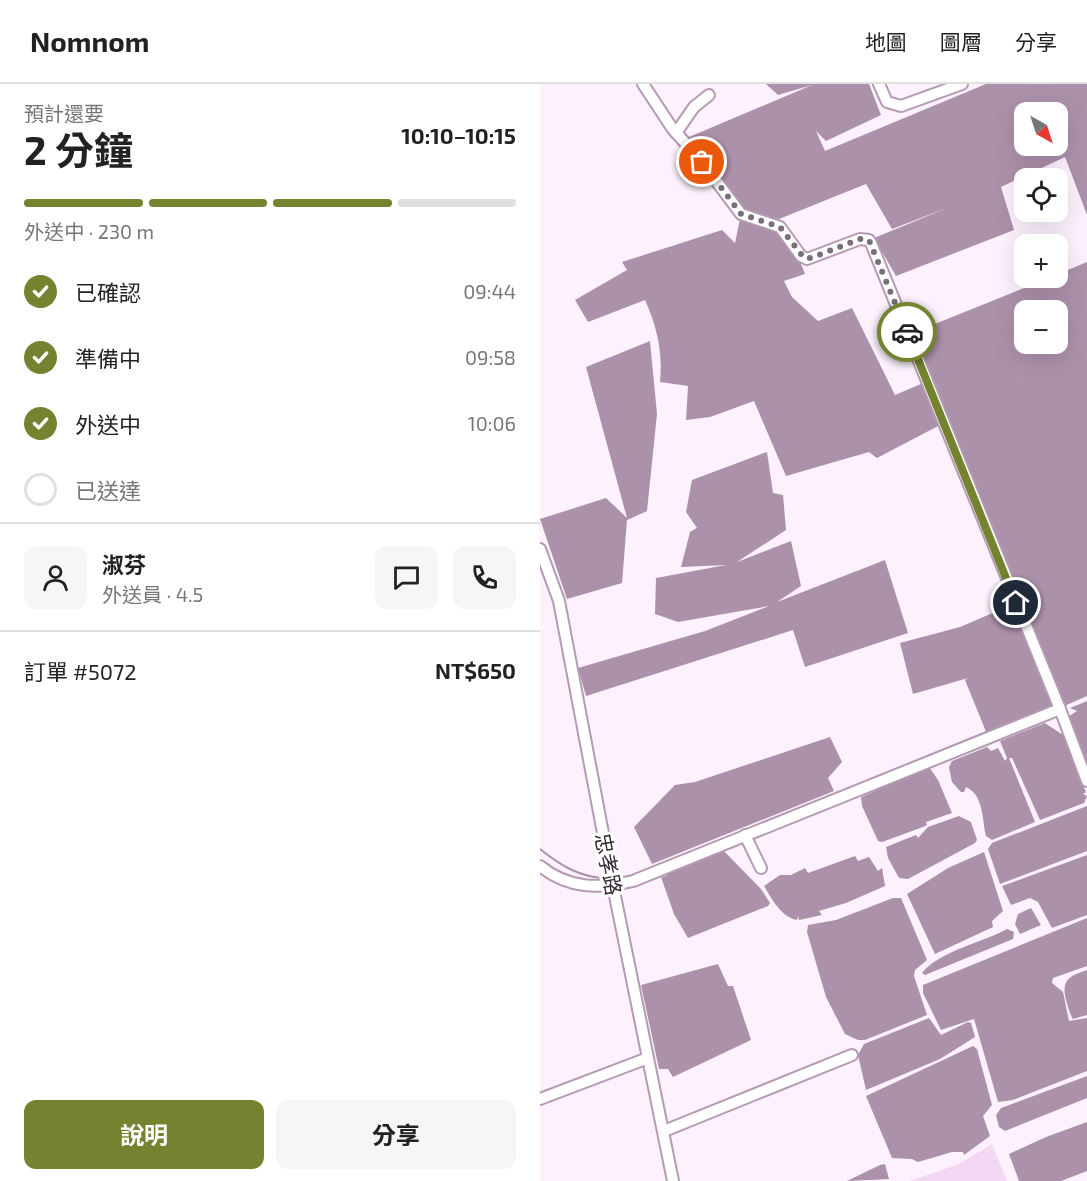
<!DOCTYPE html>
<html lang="zh-TW">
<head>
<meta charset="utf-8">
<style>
  body { margin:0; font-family:"Exo 2","Noto Sans TC",sans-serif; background:#f6f6f6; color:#222; height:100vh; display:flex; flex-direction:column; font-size:22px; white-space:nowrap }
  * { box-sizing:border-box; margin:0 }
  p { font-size:20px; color:#767676 }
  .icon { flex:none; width:33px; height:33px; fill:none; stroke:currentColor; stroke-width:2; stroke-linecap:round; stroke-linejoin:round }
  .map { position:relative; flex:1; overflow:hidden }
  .drawer { display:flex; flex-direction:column; background:#fff; width:540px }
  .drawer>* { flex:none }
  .needle { width:39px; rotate:141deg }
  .buttons { position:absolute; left:474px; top:18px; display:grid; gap:12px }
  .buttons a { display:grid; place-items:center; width:54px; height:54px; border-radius:12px; background:#fff; box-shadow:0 6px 24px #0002; font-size:30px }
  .pin { position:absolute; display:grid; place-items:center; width:51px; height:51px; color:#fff; margin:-26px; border:3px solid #fff; border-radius:50%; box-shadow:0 2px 6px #0007 }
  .courier { position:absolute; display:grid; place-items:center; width:60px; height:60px; margin:-30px; border:4px solid #75822f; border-radius:50%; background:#fff; color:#222; box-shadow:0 2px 8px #0007 }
  .head em { font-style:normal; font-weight:700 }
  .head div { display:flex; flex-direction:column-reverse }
  .head { display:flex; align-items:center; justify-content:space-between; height:102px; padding:0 24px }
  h1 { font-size:39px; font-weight:700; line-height:45px }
  .bar { display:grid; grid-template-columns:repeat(4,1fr); gap:9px 6px; align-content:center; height:72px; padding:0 24px }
  .bar i { height:8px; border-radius:4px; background:#e0e0e0 }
  .bar .active { background:#75822f }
  .bar p { grid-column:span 4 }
  .line { display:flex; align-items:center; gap:15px; padding:0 24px; border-top:2px solid #e0e0e0 }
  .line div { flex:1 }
  .round { display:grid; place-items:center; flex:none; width:63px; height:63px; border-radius:12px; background:#f6f6f6 }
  ol { padding:0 24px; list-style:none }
  li { display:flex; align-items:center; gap:18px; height:66px }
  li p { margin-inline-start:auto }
  li .icon { padding:6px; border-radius:50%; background:#75822f; color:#fff; stroke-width:4 }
  li:last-child { color:#767676 }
  li i { width:33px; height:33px; border:3px solid #e0e0e0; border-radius:50% }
  .primary-button { display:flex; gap:12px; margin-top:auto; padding:12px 24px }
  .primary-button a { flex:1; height:69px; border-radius:12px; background:#75822f; color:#fff; font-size:24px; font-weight:700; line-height:69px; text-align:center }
  .primary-button a+a { background:#f6f6f6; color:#222 }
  header { display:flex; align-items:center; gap:36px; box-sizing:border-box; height:84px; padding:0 30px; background:#fff; border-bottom:2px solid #e0e0e0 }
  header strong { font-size:28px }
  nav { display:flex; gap:33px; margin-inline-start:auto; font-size:21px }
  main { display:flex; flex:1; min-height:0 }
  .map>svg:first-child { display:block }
</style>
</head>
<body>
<header>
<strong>Nomnom</strong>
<nav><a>地圖</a><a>圖層</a><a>分享</a></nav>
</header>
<main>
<section class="drawer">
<div class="head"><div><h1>2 分鐘</h1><p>預計還要</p></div><em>10:10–10:15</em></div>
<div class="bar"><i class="active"></i><i class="active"></i><i class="active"></i><i></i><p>外送中 · 230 m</p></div>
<ol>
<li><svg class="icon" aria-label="check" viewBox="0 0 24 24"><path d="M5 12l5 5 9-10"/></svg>已確認<p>09:44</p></li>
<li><svg class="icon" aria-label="check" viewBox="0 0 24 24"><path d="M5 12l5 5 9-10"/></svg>準備中<p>09:58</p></li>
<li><svg class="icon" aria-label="check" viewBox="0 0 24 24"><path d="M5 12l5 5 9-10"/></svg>外送中<p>10:06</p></li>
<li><i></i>已送達</li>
</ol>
<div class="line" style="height:108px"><a class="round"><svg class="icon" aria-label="person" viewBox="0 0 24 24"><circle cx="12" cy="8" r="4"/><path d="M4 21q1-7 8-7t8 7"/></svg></a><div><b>淑芬</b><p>外送員 · 4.5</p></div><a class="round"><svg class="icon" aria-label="chat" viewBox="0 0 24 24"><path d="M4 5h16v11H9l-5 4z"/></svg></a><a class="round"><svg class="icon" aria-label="phone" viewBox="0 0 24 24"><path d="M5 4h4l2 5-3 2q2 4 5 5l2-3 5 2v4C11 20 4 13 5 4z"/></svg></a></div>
<div class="line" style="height:78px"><div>訂單 #5072</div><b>NT$650</b></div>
<div class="primary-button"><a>說明</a><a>分享</a></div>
</section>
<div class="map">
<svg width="547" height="1097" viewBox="0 0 547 1097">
  <rect width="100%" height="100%" fill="#fcf1fc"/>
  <polygon fill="#f4d7f2" points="452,1060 467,1097 370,1097 419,1080"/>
  <g fill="#ac91ab" fill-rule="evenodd">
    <path d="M226 0H329L341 31 286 57 276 47 285 67 446 0H547V131L525 73 461 103 474 146 356 192 334 154 407 124 352 145 326 100 239 135 205 131 252 158 265 190 244 197 252 213 278 237 312 224 355 311 388 297 370 250 509 194H518V190L547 178V612L449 655 425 596 428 594 373 610 360 559 420 543 476 519 441 431 410 337 390 300 400 341 337 374 329 368 246 392 214 317 170 333 146 336 148 302 120 298C123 268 117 243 105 216L48 238 35 216 87 186 82 178 182 146 195 159 201 130 142 56 272 1 238 11ZM484 28H518V62H484ZM484 226H518V260H484Z"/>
    <polygon points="110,257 117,330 107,427 87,436 82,499 27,515 0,435 66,414 87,434 46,283"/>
    <polygon points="227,368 233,409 243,411 246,446 197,478 251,457 261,502 237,518 345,476 368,549 265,583 253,546 46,612 38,584 165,547 229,522 138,538 115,530 116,494 186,481 141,483 150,448 157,444 146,428 152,396"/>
    <polygon points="547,617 547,682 528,633 537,627 530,624"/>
    <path d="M505 639 523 651 546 708 543 710 547 712 544 719 500 736 472 674H469L495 738 452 756 446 752C442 736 444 711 426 703L424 708H421L412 698 409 683 412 677 447 663 451 667 458 664 465 677 467 674 460 657Z"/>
    <polygon points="290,653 302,678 288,694 294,707 112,780 94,743 135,701 155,698"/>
    <polygon points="389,683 398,696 412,729 386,738 387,741 383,743 342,758 338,757 322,722 321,713"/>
    <polygon points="547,722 547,767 460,800 448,765 452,759"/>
    <polygon points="419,732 431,738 437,756 435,759 368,795 359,794 348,774 346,763 376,751 378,754 388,743"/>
    <polygon points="182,765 221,805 230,819 228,822 148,854 134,830 121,793 126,792 125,788"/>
    <polygon points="444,768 463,827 452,837 453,843 395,870 367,810 408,784"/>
    <polygon points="547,771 547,831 512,844 498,818 490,814 471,821 462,802"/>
    <path d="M315 772 318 777 329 773 338 787 342 784 345 802 306 819 279 827 282 831 259 836 258 832 257 836C241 833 232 815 224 802L240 791H251L265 784 268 789Z"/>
    <polygon points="353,814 361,814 387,876 375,886 374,892 387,931 325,956 318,956 305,950 286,913 267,848 268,841 296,836"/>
    <polygon points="491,824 501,841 480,850 475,840 478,830"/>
    <polygon points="547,834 547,882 513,894 512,899 523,908 529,937 547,934 547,987 473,1016 458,1018 434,935 401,946 383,909 383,901"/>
    <path d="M467 845 474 848 473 855 385 891 382 889C401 866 442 859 467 845Z"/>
    <polygon points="178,880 188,902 193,902 211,956 133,993 128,985 119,985 101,901"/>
    <path d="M547 886V931L533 935C529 929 528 922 526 916 521 896 529 892 547 886Z"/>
    <polygon points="389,934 401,951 428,938 431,939 435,953 400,975 326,1006 318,971 324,960"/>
    <polygon points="433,962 437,965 452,1021 443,1032 450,1052 424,1071 423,1068 412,1068 378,1078 372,1075 352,1074 326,1012"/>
    <polygon points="547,992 547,1014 465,1047 459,1043 456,1031 461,1024"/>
    <polygon points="547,1038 547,1087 521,1097 479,1097 469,1070 506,1053"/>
    <polygon points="345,1080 349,1095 307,1097 340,1081"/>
  </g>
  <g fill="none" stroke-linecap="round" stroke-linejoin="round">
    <g stroke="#ac91ab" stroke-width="2">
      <polyline points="329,696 449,647"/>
      <path d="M0 765C20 781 40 794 67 794"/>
    </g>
    <g stroke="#b59ab3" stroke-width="14">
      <g id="minor">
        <polyline points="103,0 132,44 162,78 201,130 240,143 261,172 267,175 320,155 329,156 331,159 520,625"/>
        <polyline points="339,0 347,18 361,22 422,0"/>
        <polyline points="136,49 154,23 169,11"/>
        <polyline points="0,465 19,517 73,802 133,1097"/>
        <polyline points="205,751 221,784"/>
        <path d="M0 782C28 805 59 805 93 797L520 625 547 697"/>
        <polyline points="0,1015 108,974"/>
        <polyline points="124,1047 312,971"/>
      </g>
    </g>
    <use href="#minor" stroke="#fff" stroke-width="10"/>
  </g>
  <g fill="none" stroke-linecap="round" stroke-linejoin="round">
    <polyline stroke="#7a6f79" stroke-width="6" stroke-dasharray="0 10.8" points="162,78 201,130 240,143 264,174 271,174 320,155 329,156 367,248"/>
    <polyline stroke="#75822f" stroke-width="8" points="367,248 476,519"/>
  </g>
  <g text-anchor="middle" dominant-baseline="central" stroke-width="6" stroke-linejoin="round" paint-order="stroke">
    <g font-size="21" fill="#342933" stroke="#fff">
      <text transform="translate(69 780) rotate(79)">忠孝路</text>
    </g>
  </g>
</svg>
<div class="buttons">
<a><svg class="needle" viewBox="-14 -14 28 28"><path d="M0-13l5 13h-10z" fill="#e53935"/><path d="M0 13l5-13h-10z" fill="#767676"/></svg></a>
<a><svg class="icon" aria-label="locate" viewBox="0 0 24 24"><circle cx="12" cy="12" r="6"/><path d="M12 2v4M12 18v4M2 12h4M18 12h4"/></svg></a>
<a>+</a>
<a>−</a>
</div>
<div class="pin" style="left:162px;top:78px;background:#ea580c"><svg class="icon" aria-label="bag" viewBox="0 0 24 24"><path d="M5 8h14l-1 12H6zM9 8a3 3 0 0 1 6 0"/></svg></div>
<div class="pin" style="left:476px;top:519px;background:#1f2937"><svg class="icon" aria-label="home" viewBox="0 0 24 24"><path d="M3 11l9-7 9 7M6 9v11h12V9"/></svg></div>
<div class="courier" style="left:367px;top:248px"><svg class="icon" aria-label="car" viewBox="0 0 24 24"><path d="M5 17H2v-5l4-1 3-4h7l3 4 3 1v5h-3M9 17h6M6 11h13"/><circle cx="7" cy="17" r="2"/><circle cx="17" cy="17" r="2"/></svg></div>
</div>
</main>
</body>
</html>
